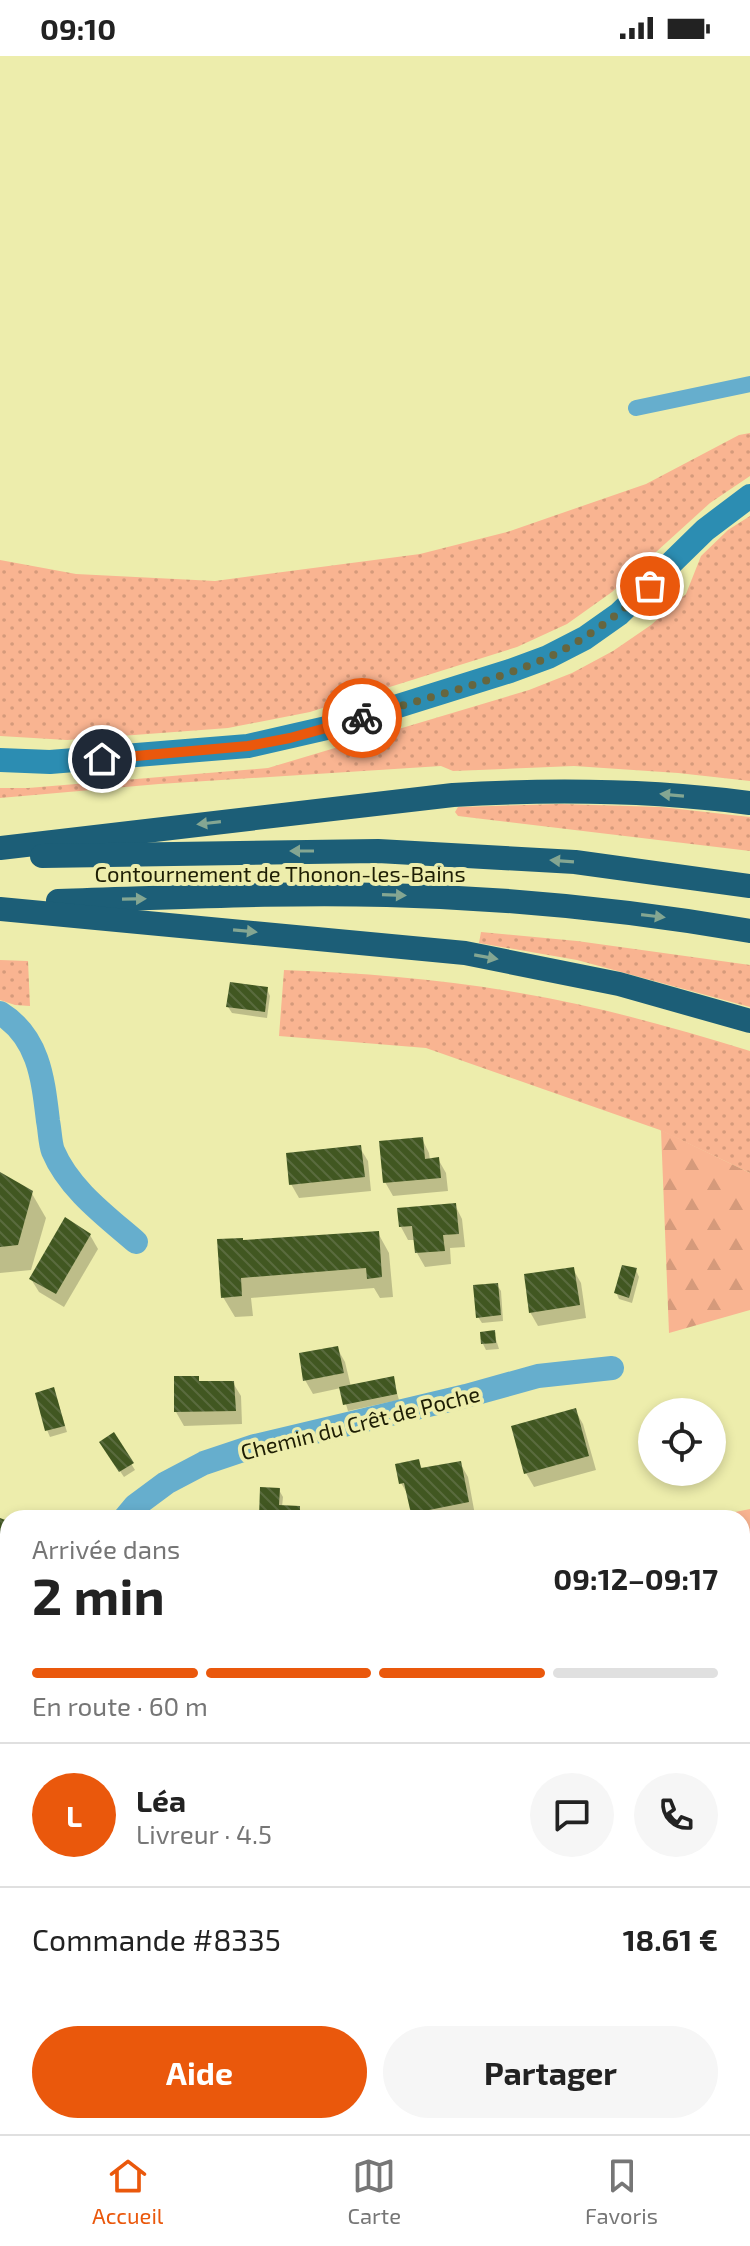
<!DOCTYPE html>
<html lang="fr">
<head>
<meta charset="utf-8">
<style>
  body { margin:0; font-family:"Exo 2",sans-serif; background:#f6f6f6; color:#222; height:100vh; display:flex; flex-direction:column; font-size:30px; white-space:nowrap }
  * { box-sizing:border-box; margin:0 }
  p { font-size:26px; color:#767676 }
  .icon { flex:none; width:44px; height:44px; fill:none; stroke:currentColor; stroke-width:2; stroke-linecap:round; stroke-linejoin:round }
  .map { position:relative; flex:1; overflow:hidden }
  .side { position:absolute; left:0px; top:1454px; width:750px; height:624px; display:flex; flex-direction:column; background:#fff; border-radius:24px 24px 0 0; box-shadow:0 4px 12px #0003 }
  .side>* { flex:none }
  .fabs { position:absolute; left:638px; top:1342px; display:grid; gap:16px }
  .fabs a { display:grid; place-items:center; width:88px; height:88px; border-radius:50%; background:#fff; box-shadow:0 4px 12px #0003; font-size:40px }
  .pin { position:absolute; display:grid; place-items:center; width:68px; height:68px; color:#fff; margin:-34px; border:4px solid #fff; border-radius:50%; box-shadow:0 2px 8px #0007 }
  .courier { position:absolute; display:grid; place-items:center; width:80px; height:80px; margin:-40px; border:6px solid #ea580c; border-radius:50%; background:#fff; color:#222; box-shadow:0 2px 10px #0007 }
  .head em { font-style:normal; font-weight:700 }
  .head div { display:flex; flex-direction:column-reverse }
  .head { display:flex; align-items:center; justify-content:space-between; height:136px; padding:0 32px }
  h1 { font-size:52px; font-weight:700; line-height:60px }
  .bar { display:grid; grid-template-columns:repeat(4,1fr); gap:12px 8px; align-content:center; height:96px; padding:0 32px }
  .bar i { height:10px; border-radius:6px; background:#e0e0e0 }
  .bar .selected { background:#ea580c }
  .bar p { grid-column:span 4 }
  .line { display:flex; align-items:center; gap:20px; padding:0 32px; border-top:2px solid #e0e0e0 }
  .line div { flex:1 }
  .round { display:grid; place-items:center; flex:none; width:84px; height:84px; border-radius:42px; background:#f6f6f6 }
  .action { display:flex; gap:16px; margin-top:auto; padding:16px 32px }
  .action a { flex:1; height:92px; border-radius:48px; background:#ea580c; color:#fff; font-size:32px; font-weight:700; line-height:92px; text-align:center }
  .action a+a { background:#f6f6f6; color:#222 }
  .status { display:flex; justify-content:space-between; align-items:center; height:56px; padding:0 40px; background:#fff; direction:ltr }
  .status svg { height:22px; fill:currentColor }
  .dock { display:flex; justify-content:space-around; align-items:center; height:112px; border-top:2px solid #e0e0e0; background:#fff; font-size:22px; color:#767676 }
  .dock a { display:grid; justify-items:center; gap:4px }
  .dock .selected { color:#ea580c }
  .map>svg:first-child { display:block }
</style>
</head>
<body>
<div class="status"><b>09:10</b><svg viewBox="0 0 49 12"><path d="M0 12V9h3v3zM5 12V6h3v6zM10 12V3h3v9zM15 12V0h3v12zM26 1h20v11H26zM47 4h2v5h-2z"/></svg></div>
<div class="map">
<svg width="750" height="2078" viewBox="0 0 750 2078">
  <defs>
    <pattern id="grass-dots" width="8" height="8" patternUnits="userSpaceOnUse" patternTransform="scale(2)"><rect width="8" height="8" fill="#f9b491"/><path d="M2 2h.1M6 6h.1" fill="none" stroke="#d59a7b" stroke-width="1.8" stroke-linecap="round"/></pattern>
    <pattern id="forest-firs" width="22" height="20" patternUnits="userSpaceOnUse" patternTransform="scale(2)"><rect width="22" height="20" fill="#f9b491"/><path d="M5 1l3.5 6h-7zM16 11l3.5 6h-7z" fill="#d59a7b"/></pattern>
    <pattern id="building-back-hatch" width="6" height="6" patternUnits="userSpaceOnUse" patternTransform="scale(2)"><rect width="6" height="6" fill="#415721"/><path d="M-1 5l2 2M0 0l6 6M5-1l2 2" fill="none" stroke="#5a6b3e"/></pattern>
  </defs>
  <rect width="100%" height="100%" fill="#ededac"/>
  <g fill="url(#grass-dots)">
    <polygon points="750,377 750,420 710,447 612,536 567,568 517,591 310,656 228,672 67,684 0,680 0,504 76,518 215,525 420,498 507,476 646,428 739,379"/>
    <polygon points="750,460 750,725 678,717 574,710 453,715 441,710 159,728 0,742 0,732 28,732 268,712 529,634 572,617 613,595 651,569 686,538 701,500 728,474"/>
    <polygon points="560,748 661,751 750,761 750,795 458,760 455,756 458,751"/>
    <polygon points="481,876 577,885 750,909 750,951 577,904 479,887"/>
    <polygon points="0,904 28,905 30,950 15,949 0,944"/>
    <path d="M284 914C363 917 442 923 520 937 598 950 675 972 750 995V1117L660 1074 426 992 279 980Z"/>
    <polygon points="750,1732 750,2078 165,2078 157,2070 742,2070 742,1735"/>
    <path d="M8 1821V1902C0 1871 0 1852 8 1821Z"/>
  </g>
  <g fill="url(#forest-firs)">
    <polygon points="661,1074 750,1117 750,1254 669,1277"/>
    <polygon points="750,1453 750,1732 742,1735 742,1462 705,1462"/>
  </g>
  <g fill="#0003">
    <polygon points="267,933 270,940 267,962 232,957 228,951"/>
    <polygon points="422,1083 429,1097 430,1104 438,1103 446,1117 448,1135 393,1140 385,1126"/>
    <polygon points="360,1092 368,1105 371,1135 299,1142 291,1128"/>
    <polygon points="0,1118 31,1136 46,1162 31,1214 0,1217"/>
    <polygon points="455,1149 462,1163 465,1191 450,1192 451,1208 425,1211 417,1197 416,1184 408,1184 401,1171"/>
    <polygon points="378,1177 389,1197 393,1241 380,1242 374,1232 251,1242 253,1260 235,1261 223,1241 243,1186"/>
    <polygon points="90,1179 98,1193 64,1251 39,1236 31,1223"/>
    <polygon points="573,1213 581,1227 586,1262 538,1270 530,1256"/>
    <polygon points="636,1214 639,1221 632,1247 619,1243 616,1236"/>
    <polygon points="497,1229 501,1235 503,1265 482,1267 478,1261"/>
    <polygon points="494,1277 499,1293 486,1294 483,1288"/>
    <polygon points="337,1292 345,1306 351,1331 393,1323 399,1344 348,1355 341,1332 313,1338 305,1324"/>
    <polygon points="197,1322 200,1327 233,1327 241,1340 242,1368 184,1370 176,1356"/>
    <polygon points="56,1340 67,1376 50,1381 47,1374"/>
    <polygon points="575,1354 583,1368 596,1414 534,1431 526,1417"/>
    <polygon points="113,1379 135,1414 124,1421 105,1393"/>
    <polygon points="418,1405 423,1414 460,1407 468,1421 475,1459 463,1462 414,1462 410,1442 401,1427"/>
    <polygon points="279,1434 283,1441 282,1451 299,1452 305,1462 261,1462"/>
    <polygon points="0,1464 8,1467 6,1549 0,1546"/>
    <polygon points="0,2005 6,2006 8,2011 6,2031 0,2030"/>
  </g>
  <g fill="url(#building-back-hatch)">
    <polygon points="230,926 268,931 265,956 226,951"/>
    <polygon points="423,1081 425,1103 439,1101 441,1122 383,1127 379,1085"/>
    <polygon points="361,1089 365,1121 289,1129 286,1097"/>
    <polygon points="0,1116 33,1135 18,1189 0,1191"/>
    <polygon points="456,1147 459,1178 443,1179 445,1195 415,1197 412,1170 399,1171 397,1152"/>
    <polygon points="65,1161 91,1178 56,1238 29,1223"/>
    <polygon points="379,1175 382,1221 367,1223 366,1212 241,1222 242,1240 221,1242 217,1183 243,1182 243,1184"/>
    <polygon points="622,1209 637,1212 629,1242 614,1237"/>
    <polygon points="574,1211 580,1249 529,1257 524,1218"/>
    <polygon points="498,1227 501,1259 476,1262 473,1229"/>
    <polygon points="495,1274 496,1287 481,1288 480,1276"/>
    <polygon points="338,1290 344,1317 303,1325 299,1297"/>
    <polygon points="174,1320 199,1320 199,1325 234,1325 236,1355 174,1356"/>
    <polygon points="394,1320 397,1338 343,1349 339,1331"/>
    <polygon points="54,1331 65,1370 45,1375 35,1337"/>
    <polygon points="576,1352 589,1400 524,1418 511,1370"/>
    <polygon points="114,1376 134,1407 119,1416 99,1386"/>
    <polygon points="419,1403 421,1412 461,1405 469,1446 429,1454 431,1462 412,1462 404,1427 399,1428 395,1408"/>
    <polygon points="260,1431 280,1432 279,1449 300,1450 300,1462 259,1462"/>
    <polygon points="0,1462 8,1465 8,1517 0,1534"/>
    <polygon points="0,2003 7,2005 3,2025 0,2025"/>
  </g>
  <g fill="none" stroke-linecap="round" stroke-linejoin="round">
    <g stroke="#66aecd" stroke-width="16">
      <polyline points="636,352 750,328"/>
      <polyline points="0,1974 8,1973"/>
    </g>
    <g stroke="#66aecd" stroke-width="24">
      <path d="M0 957C39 981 43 1023 48 1065 50 1075 50 1087 53 1095 69 1133 106 1160 136 1186"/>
      <polyline points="125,1462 135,1450 166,1427 204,1407 255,1390 466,1340 538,1320 612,1312"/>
      <polyline points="0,1778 8,1755"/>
      <polyline points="0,1938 8,1949"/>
      <polyline points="124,2070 132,2078"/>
    </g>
    <polyline stroke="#2c8db2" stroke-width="24" points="0,704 50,706 248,690 331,671 510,615 548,601 585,582 619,558 705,474 750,440"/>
    <g stroke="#1c5e77" stroke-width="24">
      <path d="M0 792 453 739C553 733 651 734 750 747"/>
      <polyline points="42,800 378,795 575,806 750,830"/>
      <path d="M58 845C168 842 278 836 387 839 508 842 630 854 750 875"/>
      <polyline points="0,853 465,897 619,928 750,965"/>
    </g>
  </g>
  <defs><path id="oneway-solid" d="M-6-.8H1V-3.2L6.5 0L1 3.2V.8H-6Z" transform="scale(2)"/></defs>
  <g fill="#84a692">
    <use href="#oneway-solid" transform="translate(672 739) rotate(-175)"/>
    <use href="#oneway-solid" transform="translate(209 767) rotate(173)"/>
    <use href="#oneway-solid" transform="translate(302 795) rotate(-180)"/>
    <use href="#oneway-solid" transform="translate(562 805) rotate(-176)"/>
    <use href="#oneway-solid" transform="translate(394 839) rotate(2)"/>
    <use href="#oneway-solid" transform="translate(134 843) rotate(-1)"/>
    <use href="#oneway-solid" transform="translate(653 860) rotate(7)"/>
    <use href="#oneway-solid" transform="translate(245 875) rotate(5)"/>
    <use href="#oneway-solid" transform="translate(486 901) rotate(10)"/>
  </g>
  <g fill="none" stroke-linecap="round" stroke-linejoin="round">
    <path stroke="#66663f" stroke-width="8" stroke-dasharray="0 14.4" d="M362 662C423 642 491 627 549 601 587 583 619 558 650 530"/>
    <polyline stroke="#ea580c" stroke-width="10" points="102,703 248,690 290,682 362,662"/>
  </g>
  <g text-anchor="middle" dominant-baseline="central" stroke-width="8" stroke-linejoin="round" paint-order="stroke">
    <g font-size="22" fill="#1e1e04" stroke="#ededac">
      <text x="280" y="817">Contournement de Thonon-les-Bains</text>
      <text transform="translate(360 1366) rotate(-14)">Chemin du Crêt de Poche</text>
    </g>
  </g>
</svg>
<div class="fabs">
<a><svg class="icon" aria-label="locate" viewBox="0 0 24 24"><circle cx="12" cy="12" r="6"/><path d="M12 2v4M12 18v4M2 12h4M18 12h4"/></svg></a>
</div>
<div class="pin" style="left:650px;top:530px;background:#ea580c"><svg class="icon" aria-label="bag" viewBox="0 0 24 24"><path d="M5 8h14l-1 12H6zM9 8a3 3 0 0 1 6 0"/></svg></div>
<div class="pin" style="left:102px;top:703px;background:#1f2937"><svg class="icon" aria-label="home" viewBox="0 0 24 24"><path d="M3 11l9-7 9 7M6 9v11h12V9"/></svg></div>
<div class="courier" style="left:362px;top:662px"><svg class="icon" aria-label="bike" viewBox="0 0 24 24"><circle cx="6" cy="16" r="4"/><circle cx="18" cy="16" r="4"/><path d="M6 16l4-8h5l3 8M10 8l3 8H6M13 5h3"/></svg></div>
<section class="side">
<div class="head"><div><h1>2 min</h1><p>Arrivée dans</p></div><em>09:12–09:17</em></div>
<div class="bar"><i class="selected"></i><i class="selected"></i><i class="selected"></i><i></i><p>En route · 60 m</p></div>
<div class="line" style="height:144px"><b class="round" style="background:#ea580c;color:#fff">L</b><div><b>Léa</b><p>Livreur · 4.5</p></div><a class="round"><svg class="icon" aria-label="chat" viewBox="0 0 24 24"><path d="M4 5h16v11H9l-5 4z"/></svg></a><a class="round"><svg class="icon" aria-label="phone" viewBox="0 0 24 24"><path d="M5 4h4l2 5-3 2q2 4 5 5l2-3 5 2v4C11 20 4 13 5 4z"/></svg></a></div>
<div class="line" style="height:104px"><div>Commande #8335</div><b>18.61 €</b></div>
<div class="action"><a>Aide</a><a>Partager</a></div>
</section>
</div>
<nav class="dock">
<a class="selected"><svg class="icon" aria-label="home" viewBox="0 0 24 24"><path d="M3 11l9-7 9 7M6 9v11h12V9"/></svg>Accueil</a>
<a><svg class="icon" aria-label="map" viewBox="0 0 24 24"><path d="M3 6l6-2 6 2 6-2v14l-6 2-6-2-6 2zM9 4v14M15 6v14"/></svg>Carte</a>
<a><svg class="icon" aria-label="saved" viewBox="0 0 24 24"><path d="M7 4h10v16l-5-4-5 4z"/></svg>Favoris</a>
</nav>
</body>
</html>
